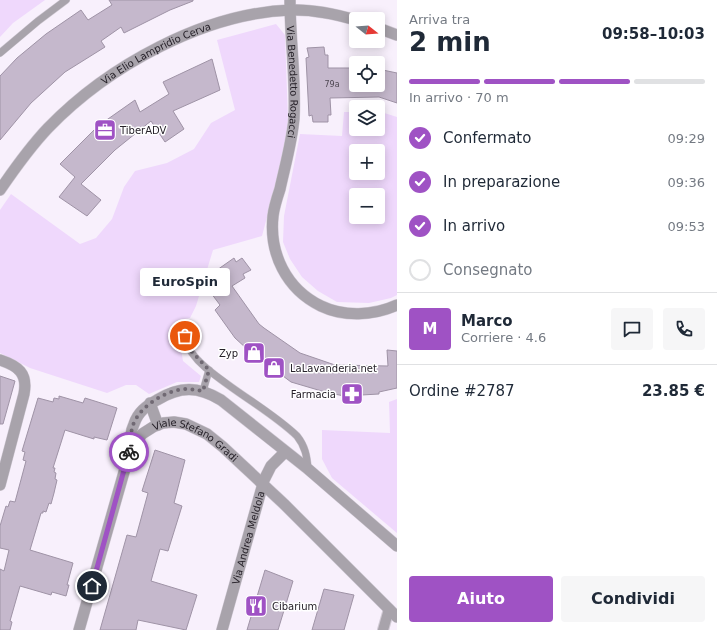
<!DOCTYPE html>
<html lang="it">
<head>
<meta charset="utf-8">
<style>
  body { margin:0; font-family:"DejaVu Sans",sans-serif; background:#f6f6f7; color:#1f2937; height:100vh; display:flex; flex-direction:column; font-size:15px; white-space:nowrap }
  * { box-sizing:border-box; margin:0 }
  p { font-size:13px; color:#747a83 }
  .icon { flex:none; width:22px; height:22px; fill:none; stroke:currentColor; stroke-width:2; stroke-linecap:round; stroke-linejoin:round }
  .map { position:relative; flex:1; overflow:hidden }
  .details { display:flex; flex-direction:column; background:#fff; width:320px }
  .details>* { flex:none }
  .needle { width:26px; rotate:107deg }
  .fabs { position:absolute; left:349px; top:12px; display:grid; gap:8px }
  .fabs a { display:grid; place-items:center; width:36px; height:36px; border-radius:4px; background:#fff; box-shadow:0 2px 10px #0003; font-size:20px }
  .pin { position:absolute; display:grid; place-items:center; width:34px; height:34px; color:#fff; margin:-17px; border:2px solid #fff; border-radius:50%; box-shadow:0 1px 4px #0007 }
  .courier { position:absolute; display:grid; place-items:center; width:40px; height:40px; margin:-20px; border:3px solid #9f52c4; border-radius:50%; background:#fff; color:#222; box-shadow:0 1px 5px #0007 }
  .bubble { position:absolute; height:28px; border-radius:4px; background:#fff; box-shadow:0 2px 10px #0003; font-size:13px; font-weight:700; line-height:28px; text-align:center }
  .headline em { font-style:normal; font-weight:700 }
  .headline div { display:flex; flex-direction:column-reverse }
  .headline { display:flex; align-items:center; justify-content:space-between; height:68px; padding:0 12px }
  h1 { font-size:26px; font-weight:700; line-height:30px }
  .bar { display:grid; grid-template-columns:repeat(4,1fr); gap:6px 4px; align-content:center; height:48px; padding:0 12px }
  .bar i { height:5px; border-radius:3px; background:#e0e1e3 }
  .bar .selected { background:#9f52c4 }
  .bar p { grid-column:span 4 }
  .line { display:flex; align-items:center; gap:10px; padding:0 12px; border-top:1px solid #e0e1e3 }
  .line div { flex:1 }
  .round { display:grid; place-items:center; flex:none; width:42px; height:42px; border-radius:4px; background:#f6f6f7 }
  ol { padding:0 12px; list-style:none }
  li { display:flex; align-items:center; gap:12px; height:44px }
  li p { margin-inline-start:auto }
  li .icon { padding:4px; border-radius:50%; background:#9f52c4; color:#fff; stroke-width:4 }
  li:last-child { color:#747a83 }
  li i { width:22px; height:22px; border:2px solid #e0e1e3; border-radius:50% }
  .cta { display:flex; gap:8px; margin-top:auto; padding:8px 12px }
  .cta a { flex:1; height:46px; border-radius:4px; background:#9f52c4; color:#fff; font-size:16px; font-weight:700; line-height:46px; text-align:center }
  .cta a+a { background:#f6f6f7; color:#1f2937 }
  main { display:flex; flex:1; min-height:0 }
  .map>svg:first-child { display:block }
</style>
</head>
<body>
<main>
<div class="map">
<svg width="397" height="630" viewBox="0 0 397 630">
  <rect width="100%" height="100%" fill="#f8f0fc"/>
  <g fill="#efd8fc" fill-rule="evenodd">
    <polygon points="0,0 45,0 13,23 0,37"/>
    <polygon points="276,24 285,35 288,120 284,153 262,236 213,250 196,306 190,318 178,320 179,337 183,361 201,376 199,382 177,382 149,394 136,385 126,385 107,393 30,368 0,353 0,210 11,194 80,244 96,238 112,219 124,187 135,171 167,163 194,149 211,123 235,110 217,40"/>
    <path d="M378 111 397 117V295L391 298 369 303 337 302 318 291 302 277 290 259 283 242 284 216 300 134 342 136 344 112H356V129H378ZM356 151H378V173H356ZM356 195H378V217H356Z"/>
    <polygon points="397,399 397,533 332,478 322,459 322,430 390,433 389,402"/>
  </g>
  <g fill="#c5b8cc" stroke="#9f93a6">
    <polygon points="109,0 193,0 193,1 170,10 124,33 121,27 101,41 105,47 65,72 31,103 0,140 0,76 17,58 46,34 81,10 88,20 112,5"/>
    <polygon points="324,47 325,55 328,55 328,68 356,68 356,85 378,85 378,69 397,73 397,103 379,97 330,98 331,115 328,115 328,122 313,122 312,115 309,116 306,58 309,57 307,48"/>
    <polygon points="212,59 220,90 173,111 184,129 165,142 151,121 115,150 81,184 101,200 87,216 59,197 75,177 60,164 98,126 135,100 140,112 169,94 163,82"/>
    <polygon points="234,258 236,262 242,258 251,270 243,274 245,278 232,286 259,324 264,328 300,353 335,365 388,366 387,350 397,351 397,388 379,392 379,394 344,396 325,392 291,382 247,349 235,338 215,310 220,305 205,285 220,274 217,270"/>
    <polygon points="0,376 15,381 3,424 0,424"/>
    <polygon points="59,396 83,403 85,398 117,408 107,440 94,437 94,439 65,430 53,468 55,468 54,472 56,473 55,479 57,480 54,493 51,504 49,503 46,512 43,511 43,513 41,513 30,550 73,563 67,585 69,585 66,596 52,592 51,595 20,586 10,621 12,622 10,630 0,630 0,569 4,571 9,550 0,548 0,526 6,506 8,507 10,501 15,502 26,461 23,460 25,452 22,451 38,398 53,402 54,398 59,399"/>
    <polygon points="155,450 185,460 174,503 182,506 168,551 160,549 151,581 197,595 186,630 138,620 136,630 100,630 127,535 136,537 148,493 142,491"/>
    <polygon points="265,570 293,581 278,630 247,630"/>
    <polygon points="324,589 354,595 344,630 312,630"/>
  </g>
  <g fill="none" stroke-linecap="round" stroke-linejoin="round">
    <g stroke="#d2cbd6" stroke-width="8">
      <g id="service">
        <polyline points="0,53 38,21 66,0"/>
        <path d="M184 324C184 334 186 345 192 353 201 366 215 375 227 384 250 401 276 416 297 436 305 446 307 456 308 469"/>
        <polyline points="203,391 209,370"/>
      </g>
    </g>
    <g stroke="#d2cbd6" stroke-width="12">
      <polyline id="pedestrian" points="383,630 389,609"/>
    </g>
    <g stroke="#d2cbd6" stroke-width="12">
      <g id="minor">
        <path id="s1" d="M290 0C290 39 296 79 294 118 292 142 285 166 280 189 277 198 274 207 273 216 269 253 286 289 321 306 344 317 373 316 397 305"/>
        <polyline points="378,28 397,35"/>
        <path id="s2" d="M0 190C15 168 30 147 48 128 108 66 204 13 291 10 312 9 335 14 356 20"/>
        <path d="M0 360C18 366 28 373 24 394L0 485"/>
        <polyline points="150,403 158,425"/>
        <path id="s3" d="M130 451 142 434 153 427 163 423 174 422 186 424 207 434 223 447 284 504 397 617"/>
        <path d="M79 630 130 451C130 442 130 432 134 424 138 412 146 406 157 400 180 386 198 386 221 400L308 469 397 546"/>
        <path id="s4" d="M222 630 264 480 271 466 285 452"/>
      </g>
    </g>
    <use href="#service" stroke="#a8a3ab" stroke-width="7"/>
    <use href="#pedestrian" stroke="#a8a3ab" stroke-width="10"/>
    <use href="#minor" stroke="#a8a3ab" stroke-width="11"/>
  </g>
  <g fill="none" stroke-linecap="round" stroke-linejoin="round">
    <path stroke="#706973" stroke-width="4" stroke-dasharray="0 7.2" d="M129 452C131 443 130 434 133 425 140 406 165 391 184 389 191 389 197 390 203 391L209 370 192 352 185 336"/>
    <polyline stroke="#9f52c4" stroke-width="5" points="92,586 129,452"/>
  </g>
  <defs>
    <g id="office-square" transform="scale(1.15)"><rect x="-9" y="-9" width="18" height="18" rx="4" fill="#9f52c4" stroke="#fff"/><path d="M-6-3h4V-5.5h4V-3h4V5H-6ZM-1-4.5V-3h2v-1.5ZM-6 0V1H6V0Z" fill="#fff"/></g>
    <g id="shop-square" transform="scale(1.15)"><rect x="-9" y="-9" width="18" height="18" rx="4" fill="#9f52c4" stroke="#fff"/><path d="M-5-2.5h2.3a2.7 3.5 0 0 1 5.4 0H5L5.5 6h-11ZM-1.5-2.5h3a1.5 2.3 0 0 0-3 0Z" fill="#fff"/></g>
    <g id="pharmacy-square" transform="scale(1.15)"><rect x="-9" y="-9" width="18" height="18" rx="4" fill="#9f52c4" stroke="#fff"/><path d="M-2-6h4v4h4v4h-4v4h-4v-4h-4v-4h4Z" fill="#fff"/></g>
    <g id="restaurant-square" transform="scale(1.15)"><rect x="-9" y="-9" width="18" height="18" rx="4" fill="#9f52c4" stroke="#fff"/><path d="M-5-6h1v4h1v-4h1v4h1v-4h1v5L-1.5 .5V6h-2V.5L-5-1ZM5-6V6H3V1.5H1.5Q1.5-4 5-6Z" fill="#fff"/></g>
  </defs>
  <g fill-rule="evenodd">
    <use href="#office-square" x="105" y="130"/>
    <use href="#shop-square" x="254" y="353"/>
    <use href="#shop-square" x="274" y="368"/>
    <use href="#pharmacy-square" x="352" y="394"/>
    <use href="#restaurant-square" x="256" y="606"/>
  </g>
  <g text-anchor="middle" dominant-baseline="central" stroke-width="3" stroke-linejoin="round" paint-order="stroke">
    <g font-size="8" fill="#4e4752">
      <text x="332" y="84">79a</text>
    </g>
    <g font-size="10" fill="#262129" stroke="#fff">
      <text stroke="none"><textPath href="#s2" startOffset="211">Via Elio Lampridio Cerva</textPath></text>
      <text stroke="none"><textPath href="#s1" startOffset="82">Via Benedetto Rogacci</textPath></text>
      <text stroke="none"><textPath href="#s3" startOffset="82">Viale Stefano Gradi</textPath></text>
      <text stroke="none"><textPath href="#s4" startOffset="96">Via Andrea Meldola</textPath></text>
    </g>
    <g font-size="10" fill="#262129" stroke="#fff" text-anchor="start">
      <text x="120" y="130">TiberADV</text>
      <text x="238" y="353" text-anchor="end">Zyp</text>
      <text x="290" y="368">LaLavanderia.net</text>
      <text x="336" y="394" text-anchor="end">Farmacia</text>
      <text x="272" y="606">Cibarium</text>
    </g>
  </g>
</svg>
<div class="fabs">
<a><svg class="needle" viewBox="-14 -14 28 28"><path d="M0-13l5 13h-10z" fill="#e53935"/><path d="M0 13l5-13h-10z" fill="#747a83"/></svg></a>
<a><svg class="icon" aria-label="locate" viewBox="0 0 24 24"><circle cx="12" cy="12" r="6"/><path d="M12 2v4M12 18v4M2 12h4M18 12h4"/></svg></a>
<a><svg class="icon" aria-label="layers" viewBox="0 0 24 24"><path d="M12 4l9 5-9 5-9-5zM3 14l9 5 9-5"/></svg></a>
<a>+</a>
<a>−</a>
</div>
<div class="pin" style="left:185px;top:336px;background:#ea580c"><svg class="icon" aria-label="bag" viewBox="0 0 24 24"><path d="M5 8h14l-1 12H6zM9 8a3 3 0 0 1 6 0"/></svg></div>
<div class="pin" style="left:92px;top:586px;background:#1f2937"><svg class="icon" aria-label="home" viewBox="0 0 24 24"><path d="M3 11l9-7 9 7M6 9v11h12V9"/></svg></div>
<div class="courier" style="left:129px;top:452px"><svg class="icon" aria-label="bike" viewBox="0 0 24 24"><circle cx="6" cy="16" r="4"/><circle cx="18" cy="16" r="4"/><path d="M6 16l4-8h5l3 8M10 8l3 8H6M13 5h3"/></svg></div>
<div class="bubble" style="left:140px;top:268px;width:90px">EuroSpin</div>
</div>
<section class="details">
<div class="headline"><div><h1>2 min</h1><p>Arriva tra</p></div><em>09:58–10:03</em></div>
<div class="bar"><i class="selected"></i><i class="selected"></i><i class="selected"></i><i></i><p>In arrivo · 70 m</p></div>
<ol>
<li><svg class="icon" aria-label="check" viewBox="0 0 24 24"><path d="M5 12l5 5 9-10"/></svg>Confermato<p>09:29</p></li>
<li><svg class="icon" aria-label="check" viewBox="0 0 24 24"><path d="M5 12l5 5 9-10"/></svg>In preparazione<p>09:36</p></li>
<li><svg class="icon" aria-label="check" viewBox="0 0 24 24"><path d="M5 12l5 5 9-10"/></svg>In arrivo<p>09:53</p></li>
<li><i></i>Consegnato</li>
</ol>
<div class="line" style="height:72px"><b class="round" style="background:#9f52c4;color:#fff">M</b><div><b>Marco</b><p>Corriere · 4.6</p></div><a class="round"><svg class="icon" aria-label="chat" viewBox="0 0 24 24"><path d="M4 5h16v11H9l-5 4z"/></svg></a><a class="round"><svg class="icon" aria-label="phone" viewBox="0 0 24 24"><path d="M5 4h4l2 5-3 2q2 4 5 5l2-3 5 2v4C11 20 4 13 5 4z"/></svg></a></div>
<div class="line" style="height:52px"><div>Ordine #2787</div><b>23.85 €</b></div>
<div class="cta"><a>Aiuto</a><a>Condividi</a></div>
</section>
</main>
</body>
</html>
